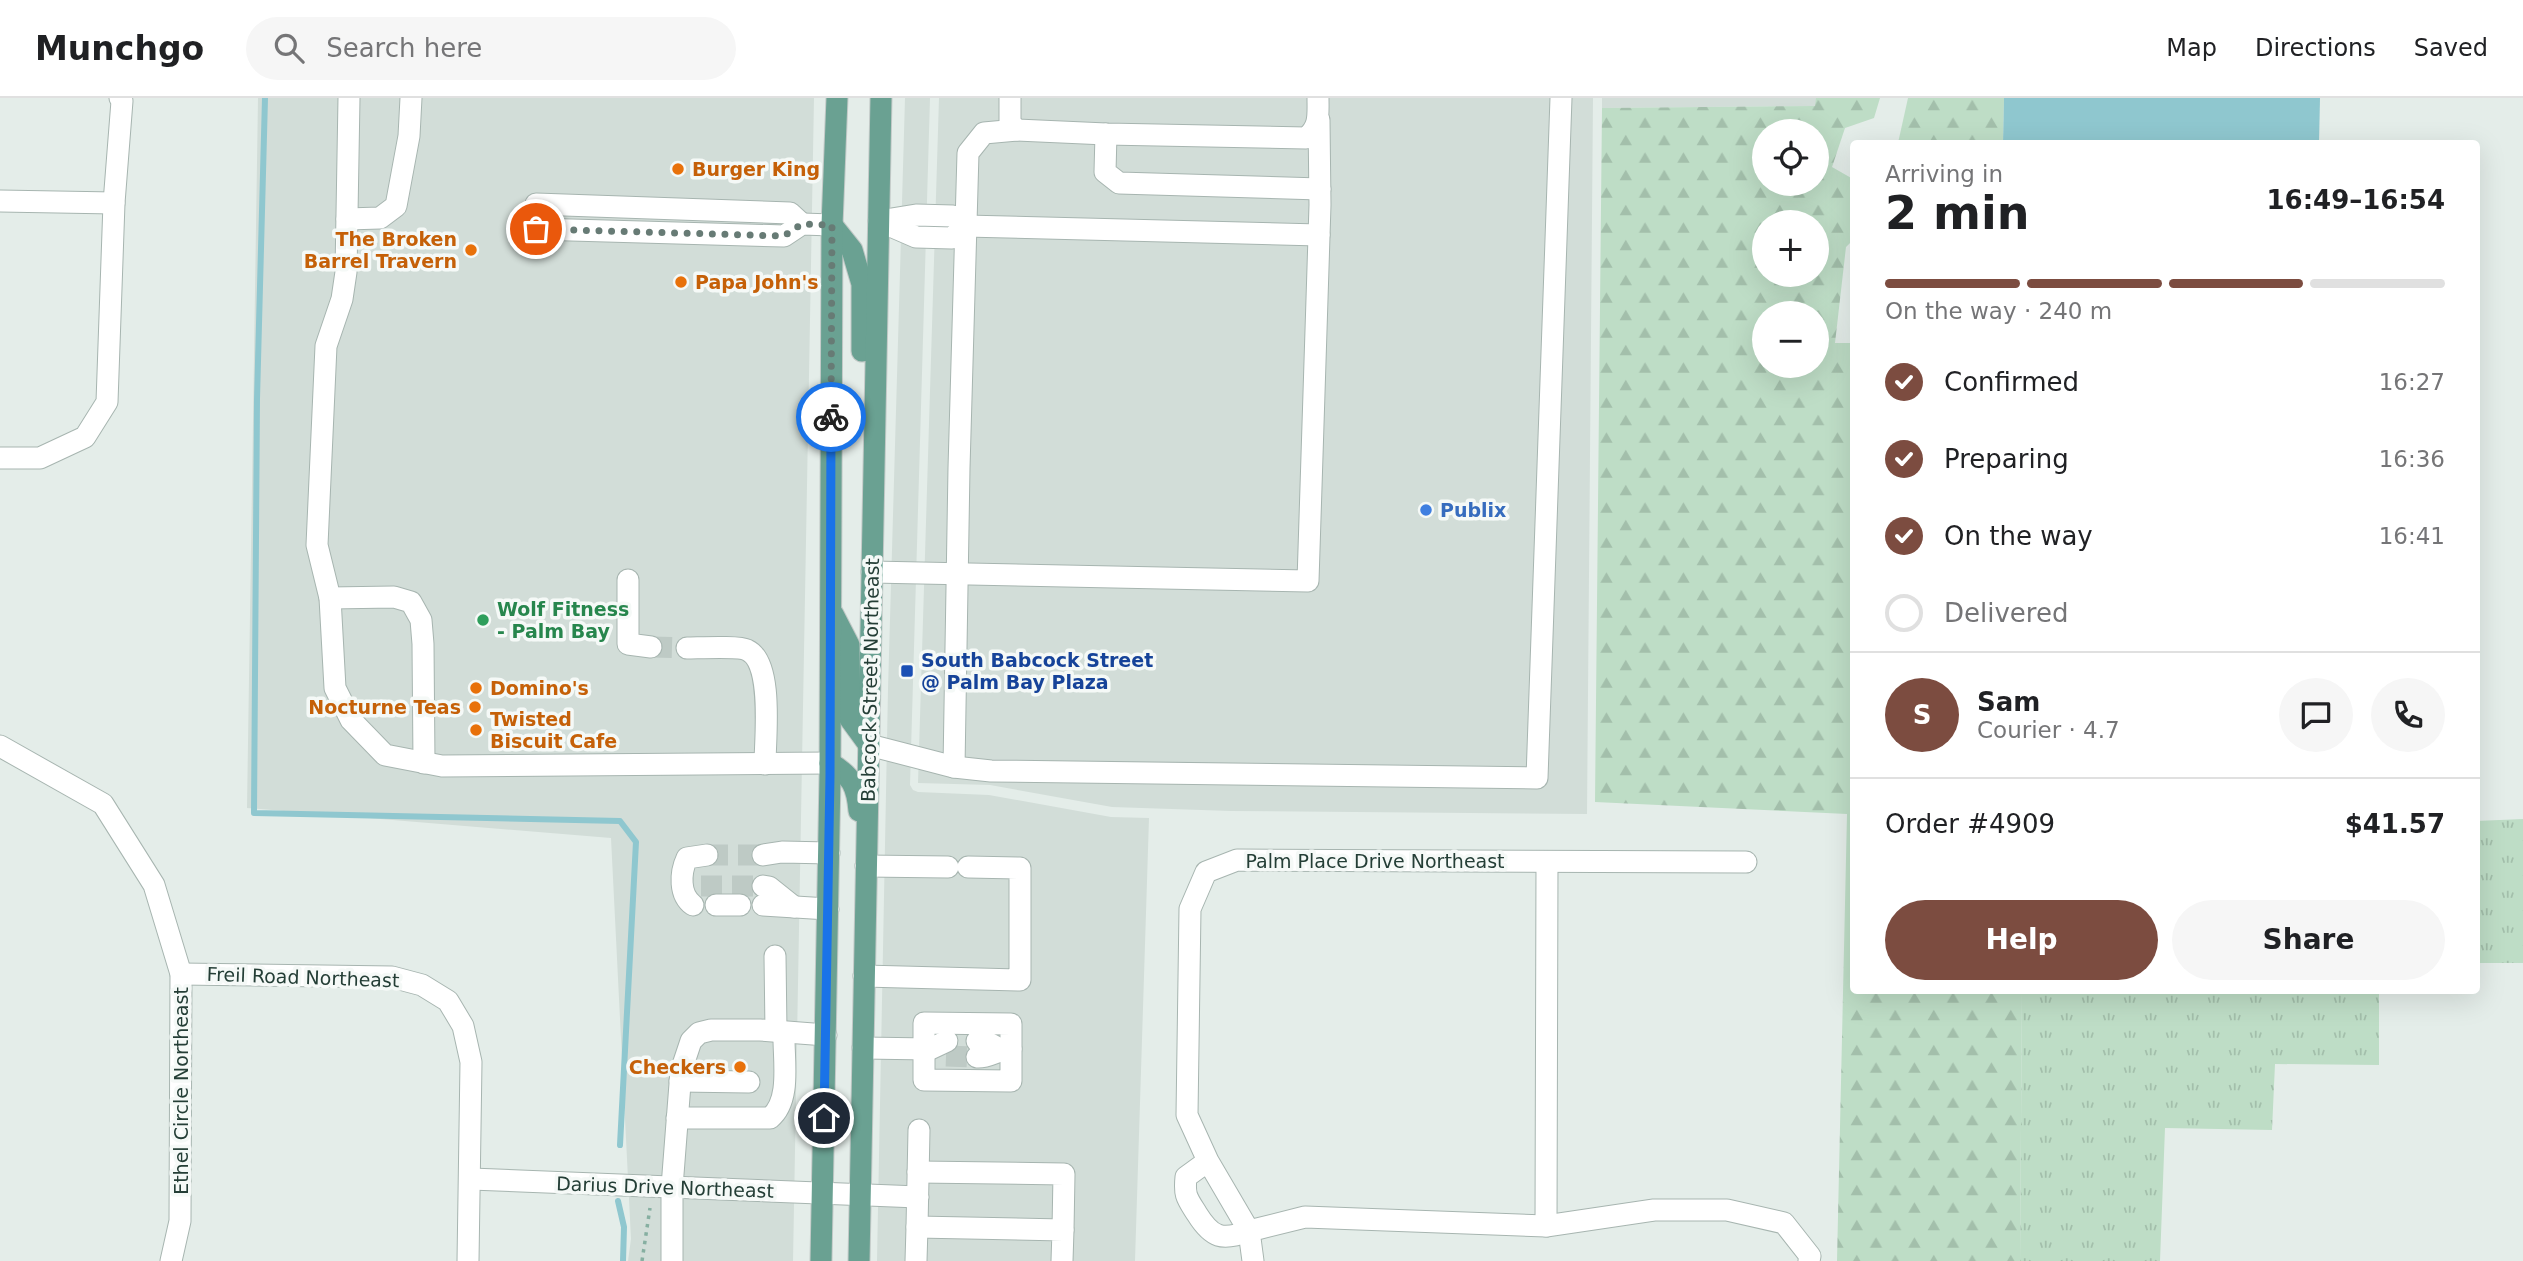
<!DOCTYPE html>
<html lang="en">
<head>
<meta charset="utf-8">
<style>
  body { margin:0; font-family:"DejaVu Sans",sans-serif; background:#f6f6f6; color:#202124; height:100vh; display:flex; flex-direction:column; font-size:26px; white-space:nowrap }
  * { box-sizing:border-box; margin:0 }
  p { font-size:23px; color:#757577 }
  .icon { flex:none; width:38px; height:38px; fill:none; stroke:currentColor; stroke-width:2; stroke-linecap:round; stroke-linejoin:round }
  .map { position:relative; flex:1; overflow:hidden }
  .side { position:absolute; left:1850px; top:42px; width:630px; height:854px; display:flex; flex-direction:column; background:#fff; border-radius:7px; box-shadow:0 7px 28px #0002 }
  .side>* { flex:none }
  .fabs { position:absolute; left:1752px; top:21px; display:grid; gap:14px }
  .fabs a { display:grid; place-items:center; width:77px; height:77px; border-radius:50%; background:#fff; box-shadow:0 7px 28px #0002; font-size:35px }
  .pin { position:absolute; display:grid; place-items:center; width:60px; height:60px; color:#fff; margin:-30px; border:4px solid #fff; border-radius:50%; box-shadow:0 2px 7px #0007 }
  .courier { position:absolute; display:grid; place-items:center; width:70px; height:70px; margin:-35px; border:5px solid #1a73e8; border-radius:50%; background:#fff; color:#222; box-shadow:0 2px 9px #0007 }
  .overview em { font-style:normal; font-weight:700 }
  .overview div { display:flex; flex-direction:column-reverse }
  .overview { display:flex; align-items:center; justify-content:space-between; height:119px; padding:0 35px }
  h1 { font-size:46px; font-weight:700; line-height:52px }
  .bar { display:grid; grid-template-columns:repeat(4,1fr); gap:10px 7px; align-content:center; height:84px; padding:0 35px }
  .bar i { height:9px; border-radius:5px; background:#e0e0e0 }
  .bar .active { background:#7c4c40 }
  .bar p { grid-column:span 4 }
  .line { display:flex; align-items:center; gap:18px; padding:0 35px; border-top:2px solid #e0e0e0 }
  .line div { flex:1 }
  .round { display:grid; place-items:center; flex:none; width:74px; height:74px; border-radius:37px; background:#f6f6f6 }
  ol { padding:0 35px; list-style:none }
  li { display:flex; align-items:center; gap:21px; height:77px }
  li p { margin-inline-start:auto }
  li .icon { padding:7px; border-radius:50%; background:#7c4c40; color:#fff; stroke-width:4 }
  li:last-child { color:#757577 }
  li i { width:38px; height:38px; border:4px solid #e0e0e0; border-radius:50% }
  .cta { display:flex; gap:14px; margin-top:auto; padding:14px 35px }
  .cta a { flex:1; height:80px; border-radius:42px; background:#7c4c40; color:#fff; font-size:28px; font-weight:700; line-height:80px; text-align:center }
  .cta a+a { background:#f6f6f6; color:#202124 }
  header { display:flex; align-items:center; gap:42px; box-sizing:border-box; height:98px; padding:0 35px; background:#fff; border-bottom:2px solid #e0e0e0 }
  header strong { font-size:33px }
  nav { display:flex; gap:38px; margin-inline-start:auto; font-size:24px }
  .search { width:490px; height:63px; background:#f6f6f6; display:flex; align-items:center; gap:18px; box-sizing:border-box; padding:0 24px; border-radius:38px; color:#757577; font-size:26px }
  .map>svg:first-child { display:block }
</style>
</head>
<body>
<header>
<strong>Munchgo</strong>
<div class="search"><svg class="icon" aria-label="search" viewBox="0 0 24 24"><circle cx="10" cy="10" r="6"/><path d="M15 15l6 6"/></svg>Search here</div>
<nav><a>Map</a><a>Directions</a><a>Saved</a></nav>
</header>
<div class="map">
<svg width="2523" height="1163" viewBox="0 0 2523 1163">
  <defs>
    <pattern id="grass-tufts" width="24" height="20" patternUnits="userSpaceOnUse" patternTransform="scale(1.75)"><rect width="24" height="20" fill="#beddc6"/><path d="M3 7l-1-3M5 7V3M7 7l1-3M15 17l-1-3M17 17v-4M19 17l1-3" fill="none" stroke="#a3bfab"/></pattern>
    <pattern id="forest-firs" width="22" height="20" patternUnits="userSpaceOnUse" patternTransform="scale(1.75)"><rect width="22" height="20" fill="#beddc6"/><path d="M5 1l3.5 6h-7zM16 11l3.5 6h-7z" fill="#a3bfab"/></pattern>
  </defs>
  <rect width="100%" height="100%" fill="#e4ede9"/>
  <g fill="#d2ddd8">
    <polygon points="258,0 814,0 793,1163 628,1163 631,1141 611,740 247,710"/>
    <polygon points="905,0 930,0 910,687 913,692 918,694 989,697 1111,719 1149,720 1135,1163 877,1163 888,591"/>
    <polygon points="939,0 1593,0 1587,716 1231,713 1112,709 990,687 918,685"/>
    <polygon points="1602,0 1816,0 1816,8 1602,10"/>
  </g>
  <g fill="url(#grass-tufts)">
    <polygon points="2523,721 2523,865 2476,865 2476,723"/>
    <polygon points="2022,893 2379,893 2379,967 2275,966 2272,1032 2165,1030 2160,1163 2020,1163"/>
  </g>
  <g fill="url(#forest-firs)" fill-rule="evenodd">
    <path d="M1816 0H1880L1874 20 1845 30 1832 69 1853 81V142L1846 149 1835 245H1853V892L2022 893 2020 1163H1837L1847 716 1595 704 1602 10 1815 8ZM1764 33H1816V86H1764ZM1764 124H1816V177H1764ZM1764 215H1816V268H1764Z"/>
    <polygon points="1908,0 2004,0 2003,45 1898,45"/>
  </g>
  <polygon fill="#8fc7cf" points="2004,0 2320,0 2319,45 2003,45"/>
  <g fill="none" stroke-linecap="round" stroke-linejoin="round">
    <g stroke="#8fc7cf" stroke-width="6">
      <polyline points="265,0 257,301 254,715 620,723 636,744 620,1047"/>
      <polyline points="618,1103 624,1129 623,1163"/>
    </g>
    <g stroke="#becac5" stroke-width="21" stroke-dasharray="21 10" stroke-linecap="butt">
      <polyline points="651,549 687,550"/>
      <polyline points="707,757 763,757"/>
      <polyline points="701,788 763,788"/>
      <polyline points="946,958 977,959"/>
    </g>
    <g stroke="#a7b5b0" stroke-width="23">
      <g id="minor">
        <polyline points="349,0 346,174 342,201 326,248 317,447 330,500 335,590 351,622 385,657 442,668 830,665"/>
        <path d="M1010 0V25L1017 32 1106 36 1306 40C1320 29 1318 17 1318 0"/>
        <polyline points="1106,36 1105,74 1119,85 1320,91"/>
        <polyline points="0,103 114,105"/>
        <polyline points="536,106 790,115 802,126"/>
        <polyline points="347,121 380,120 396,108 409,38 411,0"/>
        <polyline points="879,123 916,117 953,118 965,128 1319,137"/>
        <polyline points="879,123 916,139 952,140 965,128"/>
        <polyline points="536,131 784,138 802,126 832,127"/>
        <polyline points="0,360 40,360 85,339 107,304 114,105 122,3 120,0"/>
        <polyline points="872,474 1308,483 1320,107 1319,22"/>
        <polyline points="628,482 628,546 651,549"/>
        <polyline points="330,500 394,499 411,504 421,522 423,546 424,665"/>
        <path d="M687 550C699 550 739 548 747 552 774 564 765 641 765 666"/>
        <polyline points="869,647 954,669 991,673 1537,680 1561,0"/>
        <polyline points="0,648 103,706 154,787 181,876 180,1123 171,1163"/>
        <polyline points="954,669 959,370 968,55 984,35 1017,32"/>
        <polyline points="763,757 782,754 829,755"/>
        <polyline points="866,768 948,769"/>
        <polyline points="763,788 769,789 794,809"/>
        <path d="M693 807C679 797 680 775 687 760L707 757"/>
        <polyline points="716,807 740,807"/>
        <polyline points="763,807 828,811"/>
        <polyline points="775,858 776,933"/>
        <polyline points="181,876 392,879 422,887 448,903 463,928 471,964 468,1163"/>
        <polyline points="864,878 1020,882 1020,770 968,769"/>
        <polygon points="924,925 1011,926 1011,983 924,982"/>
        <polyline points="977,943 985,943 1000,951"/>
        <polyline points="863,950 930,951 947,943"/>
        <path d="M977 959C989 960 998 951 1011 951"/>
        <polyline points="680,983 749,984"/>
        <path d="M677 1020H770C792 1002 783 960 784 934"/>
        <polyline points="919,1032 917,1129 1063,1132 1062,1163"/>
        <path d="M1208 1063 1186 1079C1184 1098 1187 1100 1197 1116 1212 1140 1222 1143 1249 1133L1208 1063 1187 1017 1190 811 1206 774 1237 762 1746 764"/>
        <polyline points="918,1074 1064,1076 1063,1132"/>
        <polyline points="471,1081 918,1099"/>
        <polyline points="1546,1128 1547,764"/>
        <polyline points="672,1163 672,1089 681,973 691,943 699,935 711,932 760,932 826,937"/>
        <polyline points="916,1163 917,1129"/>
        <polyline points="1253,1163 1249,1133 1305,1119 1546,1128 1654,1112 1727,1112 1784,1125 1810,1158 1809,1163"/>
      </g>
    </g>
    <g stroke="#c2c9c7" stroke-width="23">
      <g id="major">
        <polyline points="832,127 852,152 862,186 862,253"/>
        <polyline points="833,516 849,547 850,621 869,647"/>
        <path d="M830 665C852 678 857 689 859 713"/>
        <polyline points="821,1163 830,678 832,127 837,0"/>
        <polyline points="859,1163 881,0"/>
      </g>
    </g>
    <polyline stroke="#86afa1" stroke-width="3.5" stroke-dasharray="3.5 5" stroke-linecap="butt" points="642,1163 650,1110"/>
    <use href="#minor" stroke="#fff" stroke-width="21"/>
    <use href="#major" stroke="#6aa192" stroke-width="21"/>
  </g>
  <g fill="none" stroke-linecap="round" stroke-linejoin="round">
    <polyline stroke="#677b75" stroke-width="7" stroke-dasharray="0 12.6" points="536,131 784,138 802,126 832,127 831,319"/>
    <polyline stroke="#1a73e8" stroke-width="9" points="824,1020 830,678 831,319"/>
  </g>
  <g fill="#e8710a" stroke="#f5f9f7" stroke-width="2.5">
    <circle cx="678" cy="71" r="7"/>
    <circle cx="471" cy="152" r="7"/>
    <circle cx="681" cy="184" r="7"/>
    <circle cx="476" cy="590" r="7"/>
    <circle cx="475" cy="609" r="7"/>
    <circle cx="476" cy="632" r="7"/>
    <circle cx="740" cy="969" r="7"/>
  </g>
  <circle fill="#3f7fe0" stroke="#f5f9f7" stroke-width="2.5" cx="1426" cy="412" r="7"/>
  <circle fill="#2e9e5b" stroke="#f5f9f7" stroke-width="2.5" cx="483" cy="522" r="7"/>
  <rect fill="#1a4fb4" stroke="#f5f9f7" stroke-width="2.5" x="900" y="566" width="14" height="14" rx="3.5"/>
  <g text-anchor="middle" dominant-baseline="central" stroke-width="7" stroke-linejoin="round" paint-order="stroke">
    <g font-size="19" font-weight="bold" fill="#c56008" stroke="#f5f9f7" text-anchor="start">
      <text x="692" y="71">Burger King</text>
      <text x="457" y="141" text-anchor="end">The Broken<tspan x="457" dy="22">Barrel Travern</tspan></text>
      <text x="695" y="184">Papa John's</text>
      <text x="490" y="590">Domino's</text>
      <text x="461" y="609" text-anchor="end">Nocturne Teas</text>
      <text x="490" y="621">Twisted<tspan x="490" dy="22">Biscuit Cafe</tspan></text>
      <text x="726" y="969" text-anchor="end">Checkers</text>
    </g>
    <g font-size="19" font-weight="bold" fill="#366cbe" stroke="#f5f9f7" text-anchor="start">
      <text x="1440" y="412">Publix</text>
    </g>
    <g font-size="19" font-weight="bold" fill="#27864d" stroke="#f5f9f7" text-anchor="start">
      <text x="497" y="511">Wolf Fitness<tspan x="497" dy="22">- Palm Bay</tspan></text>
    </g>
    <g font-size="19" font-weight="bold" fill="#164399" stroke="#f5f9f7" text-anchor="start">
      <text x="921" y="562">South Babcock Street<tspan x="921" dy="22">@ Palm Bay Plaza</tspan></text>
    </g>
    <g font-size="19" fill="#243e36" stroke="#f5f9f7">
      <text transform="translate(870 582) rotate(-89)">Babcock Street Northeast</text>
      <text x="1375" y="763">Palm Place Drive Northeast</text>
      <text transform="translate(303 879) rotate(2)">Freil Road Northeast</text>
      <text transform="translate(181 993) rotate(-90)">Ethel Circle Northeast</text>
      <text transform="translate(665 1089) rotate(2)">Darius Drive Northeast</text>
    </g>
  </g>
</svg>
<div class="fabs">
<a><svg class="icon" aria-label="locate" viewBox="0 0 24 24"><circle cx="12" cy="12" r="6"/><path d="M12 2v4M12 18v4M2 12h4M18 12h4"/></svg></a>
<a>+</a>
<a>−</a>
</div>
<div class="pin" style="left:536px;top:131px;background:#ea580c"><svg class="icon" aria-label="bag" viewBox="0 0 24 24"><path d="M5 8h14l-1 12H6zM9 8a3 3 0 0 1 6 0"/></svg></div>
<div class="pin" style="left:824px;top:1020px;background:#1f2937"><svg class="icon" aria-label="home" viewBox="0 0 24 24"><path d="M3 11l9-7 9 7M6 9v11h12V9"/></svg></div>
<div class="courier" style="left:831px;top:319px"><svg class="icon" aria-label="bike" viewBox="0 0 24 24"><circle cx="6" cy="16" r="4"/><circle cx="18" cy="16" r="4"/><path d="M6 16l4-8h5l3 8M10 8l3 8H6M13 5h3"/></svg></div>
<section class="side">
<div class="overview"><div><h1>2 min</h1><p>Arriving in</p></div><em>16:49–16:54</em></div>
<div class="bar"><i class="active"></i><i class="active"></i><i class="active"></i><i></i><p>On the way · 240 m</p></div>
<ol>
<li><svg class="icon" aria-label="check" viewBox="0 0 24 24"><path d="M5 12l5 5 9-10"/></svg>Confirmed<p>16:27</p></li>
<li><svg class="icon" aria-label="check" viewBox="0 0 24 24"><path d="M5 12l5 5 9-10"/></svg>Preparing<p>16:36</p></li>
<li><svg class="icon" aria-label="check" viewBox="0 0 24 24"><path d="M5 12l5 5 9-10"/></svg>On the way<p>16:41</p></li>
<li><i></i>Delivered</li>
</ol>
<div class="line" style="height:126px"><b class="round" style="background:#7c4c40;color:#fff">S</b><div><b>Sam</b><p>Courier · 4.7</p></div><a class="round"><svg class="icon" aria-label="chat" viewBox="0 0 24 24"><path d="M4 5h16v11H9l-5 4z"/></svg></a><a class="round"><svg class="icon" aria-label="phone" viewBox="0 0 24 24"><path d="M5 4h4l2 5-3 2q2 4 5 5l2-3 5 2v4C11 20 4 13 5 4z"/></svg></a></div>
<div class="line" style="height:91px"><div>Order #4909</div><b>$41.57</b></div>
<div class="cta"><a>Help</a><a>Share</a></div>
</section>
</div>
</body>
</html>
